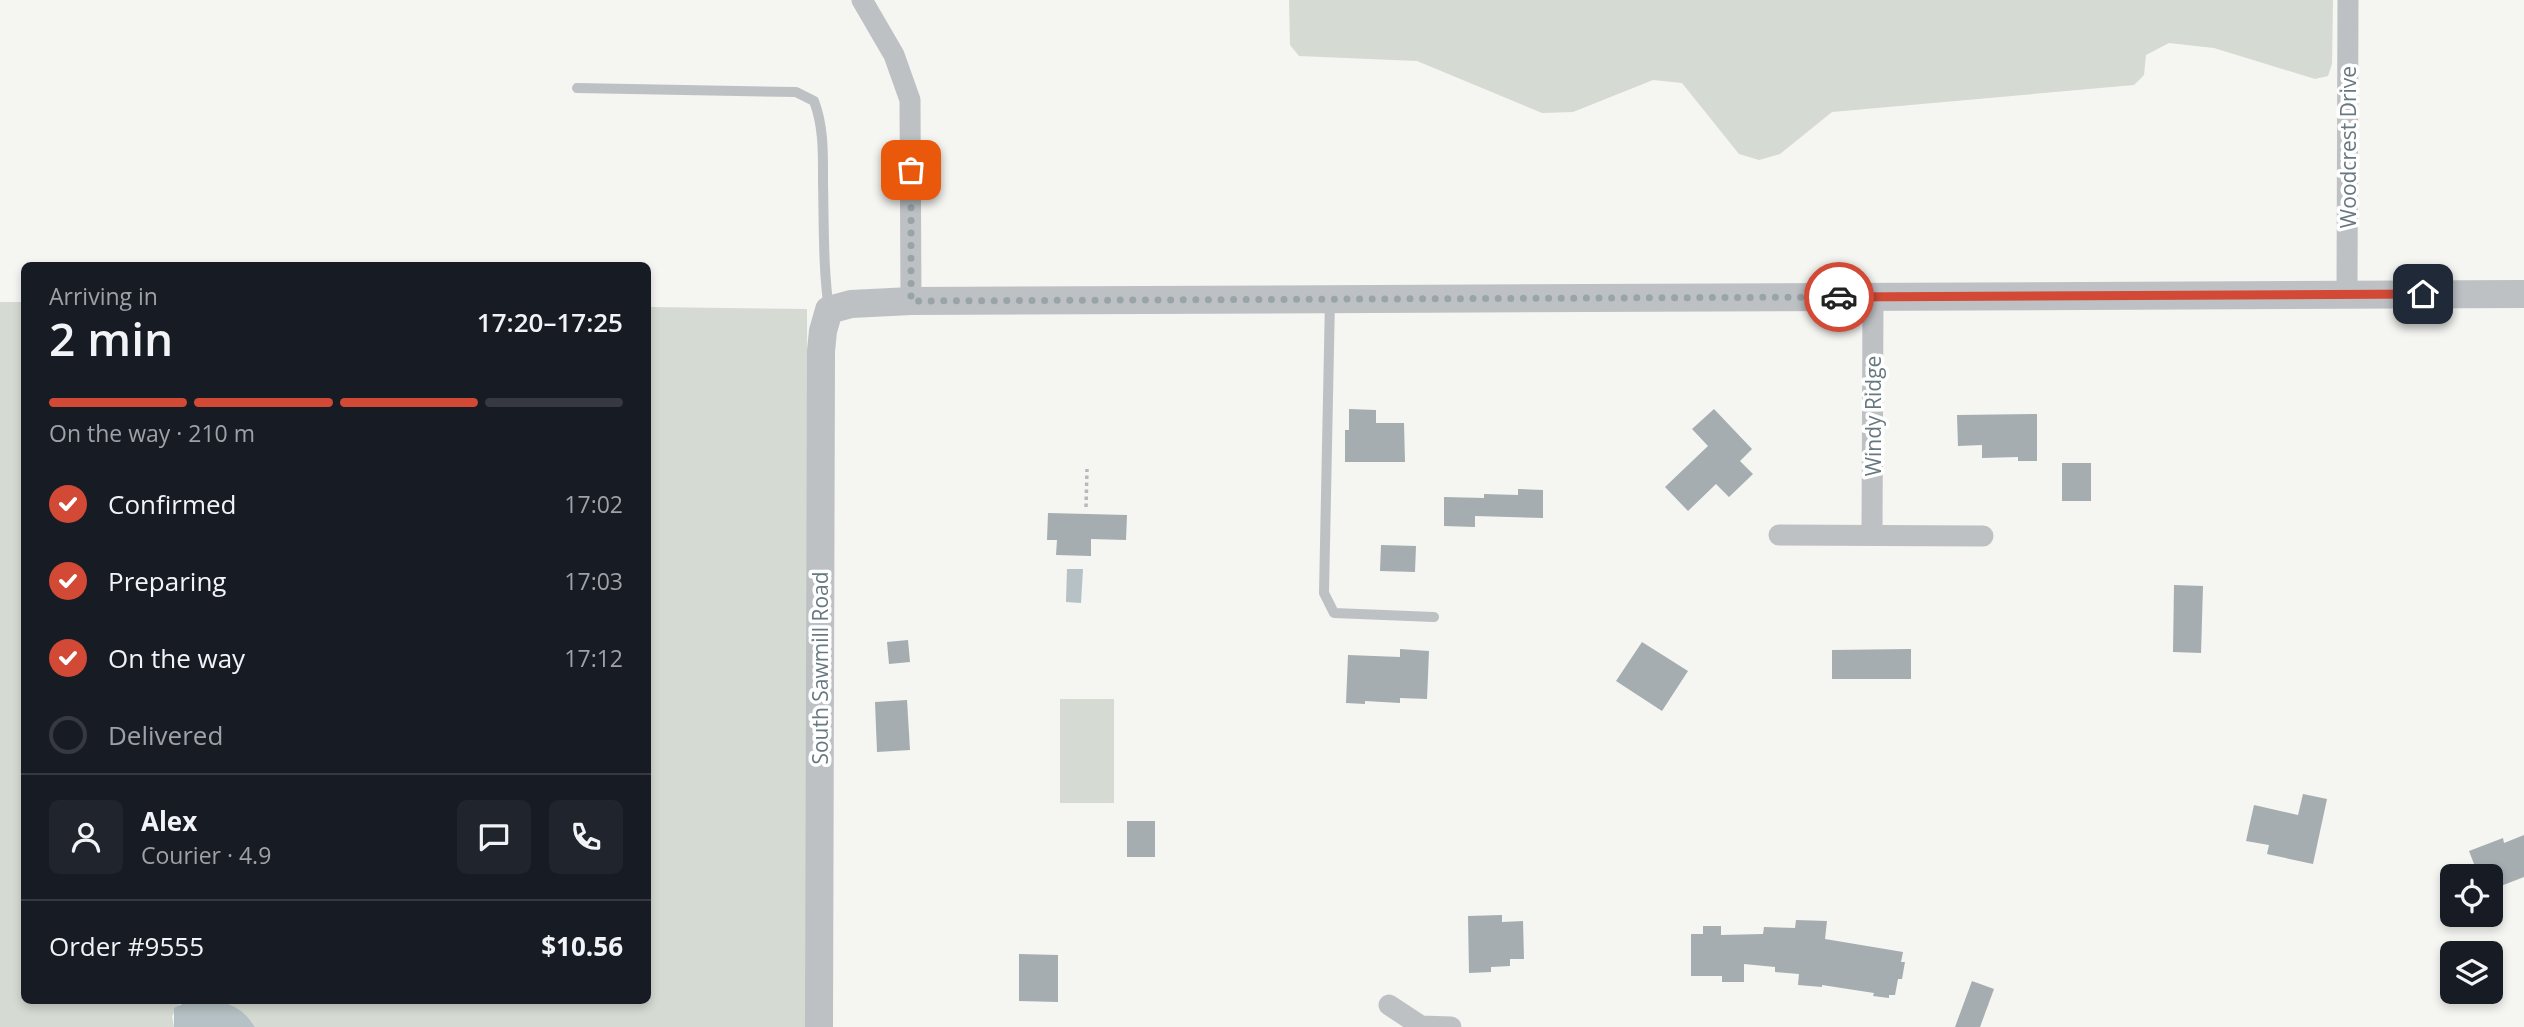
<!DOCTYPE html>
<html lang="en">
<head>
<meta charset="utf-8">
<style>
  body { margin:0; font-family:"Open Sans",sans-serif; background:#20242c; color:#f1f3f6; height:100vh; display:flex; flex-direction:column; font-size:26px; white-space:nowrap }
  * { box-sizing:border-box; margin:0 }
  p { font-size:23px; color:#9ea1a6 }
  .icon { flex:none; width:38px; height:38px; fill:none; stroke:currentColor; stroke-width:2; stroke-linecap:round; stroke-linejoin:round }
  .map { position:relative; flex:1; overflow:hidden }
  .details { position:absolute; left:21px; top:262px; width:630px; height:742px; display:flex; flex-direction:column; background:#171b24; border-radius:10px; box-shadow:0 4px 10px #0003 }
  .details>* { flex:none }
  .fabs { position:absolute; left:2440px; top:864px; display:grid; gap:14px }
  .fabs a { display:grid; place-items:center; width:63px; height:63px; border-radius:10px; background:#171b24; box-shadow:0 4px 10px #0003; font-size:35px }
  .pin { position:absolute; display:grid; place-items:center; width:60px; height:60px; color:#fff; margin:-30px; border-radius:14px; box-shadow:0 4px 10px #0006 }
  .courier { position:absolute; display:grid; place-items:center; width:70px; height:70px; margin:-35px; border:5px solid #d24936; border-radius:50%; background:#fff; color:#222; box-shadow:0 2px 9px #0007 }
  .head em { font-style:normal; font-weight:600 }
  .head div { display:flex; flex-direction:column-reverse }
  .head { display:flex; align-items:center; justify-content:space-between; height:119px; padding:0 28px }
  h1 { font-size:46px; font-weight:600; line-height:52px }
  .bar { display:grid; grid-template-columns:repeat(4,1fr); gap:10px 7px; align-content:center; height:84px; padding:0 28px }
  .bar i { height:9px; border-radius:5px; background:#363941 }
  .bar .selected { background:#d24936 }
  .bar p { grid-column:span 4 }
  .line { display:flex; align-items:center; gap:18px; padding:0 28px; border-top:2px solid #363941 }
  .line div { flex:1 }
  .round { display:grid; place-items:center; flex:none; width:74px; height:74px; border-radius:10px; background:#20242c }
  ol { padding:0 28px; list-style:none }
  li { display:flex; align-items:center; gap:21px; height:77px }
  li p { margin-inline-start:auto }
  li .icon { padding:7px; border-radius:50%; background:#d24936; color:#fff; stroke-width:4 }
  li:last-child { color:#9ea1a6 }
  li i { width:38px; height:38px; border:4px solid #363941; border-radius:50% }
  .map>svg:first-child { display:block }
</style>
</head>
<body>
<div class="map">
<svg width="2524" height="1027" viewBox="0 0 2524 1027">
  <rect width="100%" height="100%" fill="#f5f5f2"/>
  <g fill="#d5dad2">
    <polygon points="1289,0 2333,0 2332,64 2328,76 2315,79 2214,48 2169,43 2146,55 2144,75 2134,85 1832,112 1780,154 1759,160 1739,154 1682,83 1653,80 1573,112 1542,113 1417,61 1299,56 1290,45"/>
    <polygon points="0,302 24,302 24,1001 188,1001 180,1003 172,1016 174,1027 0,1027"/>
    <polygon points="648,307 807,309 808,1027 255,1027 252,1022 221,1001 648,1001"/>
    <rect x="1060" y="699" width="54" height="104"/>
  </g>
  <g fill="#b5c1c4">
    <polygon points="1067,569 1083,569 1081,603 1066,602"/>
    <path d="M188 1001C218 1001 237 999 255 1027H174V1008Z"/>
  </g>
  <g fill="#a5adb1">
    <polygon points="1349,409 1376,410 1376,423 1404,423 1405,462 1345,462 1345,430 1349,430"/>
    <polygon points="1714,409 1752,449 1740,461 1753,474 1729,497 1716,484 1688,511 1665,487 1708,446 1692,429"/>
    <polygon points="2037,414 2037,461 2018,461 2018,457 1982,458 1982,445 1958,446 1957,415"/>
    <rect x="2062" y="463" width="29" height="38"/>
    <polygon points="1518,489 1543,490 1543,518 1475,516 1475,527 1444,526 1444,497 1484,498 1484,494 1518,495"/>
    <polygon points="1048,513 1127,515 1126,540 1091,539 1091,556 1056,555 1057,540 1047,540"/>
    <polygon points="1381,545 1416,546 1415,572 1380,571"/>
    <polygon points="2174,585 2203,586 2201,653 2173,652"/>
    <polygon points="908,640 910,662 889,664 887,642"/>
    <polygon points="1642,642 1688,671 1662,711 1616,681"/>
    <polygon points="1400,649 1429,651 1427,699 1400,698 1400,703 1365,701 1365,704 1346,703 1348,655 1400,657"/>
    <polygon points="1911,649 1911,679 1832,679 1832,650"/>
    <polygon points="907,700 910,750 877,752 875,702"/>
    <polygon points="2303,794 2327,799 2313,864 2267,854 2269,845 2246,841 2254,805 2298,815"/>
    <rect x="1127" y="821" width="28" height="36"/>
    <polygon points="2524,835 2524,877 2493,889 2490,877 2479,877 2469,851 2503,838 2504,843"/>
    <polygon points="1502,915 1502,922 1523,921 1524,959 1510,959 1510,966 1491,967 1491,972 1469,973 1468,916"/>
    <polygon points="1796,920 1827,921 1825,939 1903,952 1901,962 1905,962 1902,979 1898,979 1895,995 1889,995 1889,998 1873,996 1874,993 1822,985 1822,987 1798,985 1799,974 1775,972 1775,967 1744,964 1744,982 1722,982 1722,976 1691,976 1691,934 1703,934 1703,926 1721,926 1721,935 1763,934 1764,927 1795,928"/>
    <polygon points="1019,954 1058,955 1058,1002 1019,1001"/>
    <polygon points="1972,981 1994,989 1980,1027 1955,1027"/>
  </g>
  <g fill="none" stroke-linecap="round" stroke-linejoin="round">
    <polyline stroke="#b7babc" stroke-width="3.5" stroke-dasharray="3.5 3.5" stroke-linecap="butt" points="1086,507 1087,469"/>
    <g stroke="#bdc1c4" stroke-width="10">
      <path d="M577 88 796 92 814 101C824 127 823 155 823 183 824 225 823 268 829 310"/>
      <polyline points="1330,299 1324,593 1334,613 1434,617"/>
    </g>
    <g stroke="#bdc1c4" stroke-width="21">
      <polyline points="862,0 894,55 910,100 911,301"/>
      <polyline points="2347,294 2348,0"/>
      <polyline points="1779,535 1983,536"/>
      <polyline points="1872,535 1873,297"/>
      <polyline points="1389,1005 1421,1026 1451,1027"/>
    </g>
    <polyline stroke="#bdc1c4" stroke-width="28" points="819,1027 821,351 823,331 829,310 851,304 911,301 2524,294"/>
  </g>
  <g fill="none" stroke-linecap="round" stroke-linejoin="round">
    <polyline stroke="#99a4a8" stroke-width="7" stroke-dasharray="0 12.6" points="911,170 911,301 1839,297"/>
    <polyline stroke="#d24936" stroke-width="9" points="1839,297 2423,294"/>
  </g>
  <g text-anchor="middle" dominant-baseline="central" stroke-width="7" stroke-linejoin="round" paint-order="stroke">
    <g font-size="21" fill="#677880" stroke="#fff">
      <text transform="translate(2348 147) rotate(-90)">Woodcrest Drive</text>
      <text transform="translate(1873 416) rotate(-90)">Windy Ridge</text>
      <text transform="translate(820 668) rotate(-90)">South Sawmill Road</text>
    </g>
  </g>
</svg>
<div class="fabs">
<a><svg class="icon" aria-label="locate" viewBox="0 0 24 24"><circle cx="12" cy="12" r="6"/><path d="M12 2v4M12 18v4M2 12h4M18 12h4"/></svg></a>
<a><svg class="icon" aria-label="layers" viewBox="0 0 24 24"><path d="M12 4l9 5-9 5-9-5zM3 14l9 5 9-5"/></svg></a>
</div>
<div class="pin" style="left:911px;top:170px;background:#ea580c"><svg class="icon" aria-label="bag" viewBox="0 0 24 24"><path d="M5 8h14l-1 12H6zM9 8a3 3 0 0 1 6 0"/></svg></div>
<div class="pin" style="left:2423px;top:294px;background:#1f2937"><svg class="icon" aria-label="home" viewBox="0 0 24 24"><path d="M3 11l9-7 9 7M6 9v11h12V9"/></svg></div>
<div class="courier" style="left:1839px;top:297px"><svg class="icon" aria-label="car" viewBox="0 0 24 24"><path d="M5 17H2v-5l4-1 3-4h7l3 4 3 1v5h-3M9 17h6M6 11h13"/><circle cx="7" cy="17" r="2"/><circle cx="17" cy="17" r="2"/></svg></div>
<section class="details">
<div class="head"><div><h1>2 min</h1><p>Arriving in</p></div><em>17:20–17:25</em></div>
<div class="bar"><i class="selected"></i><i class="selected"></i><i class="selected"></i><i></i><p>On the way · 210 m</p></div>
<ol>
<li><svg class="icon" aria-label="check" viewBox="0 0 24 24"><path d="M5 12l5 5 9-10"/></svg>Confirmed<p>17:02</p></li>
<li><svg class="icon" aria-label="check" viewBox="0 0 24 24"><path d="M5 12l5 5 9-10"/></svg>Preparing<p>17:03</p></li>
<li><svg class="icon" aria-label="check" viewBox="0 0 24 24"><path d="M5 12l5 5 9-10"/></svg>On the way<p>17:12</p></li>
<li><i></i>Delivered</li>
</ol>
<div class="line" style="height:126px"><a class="round"><svg class="icon" aria-label="person" viewBox="0 0 24 24"><circle cx="12" cy="8" r="4"/><path d="M4 21q1-7 8-7t8 7"/></svg></a><div><b>Alex</b><p>Courier · 4.9</p></div><a class="round"><svg class="icon" aria-label="chat" viewBox="0 0 24 24"><path d="M4 5h16v11H9l-5 4z"/></svg></a><a class="round"><svg class="icon" aria-label="phone" viewBox="0 0 24 24"><path d="M5 4h4l2 5-3 2q2 4 5 5l2-3 5 2v4C11 20 4 13 5 4z"/></svg></a></div>
<div class="line" style="height:91px"><div>Order #9555</div><b>$10.56</b></div>
</section>
</div>
</body>
</html>
